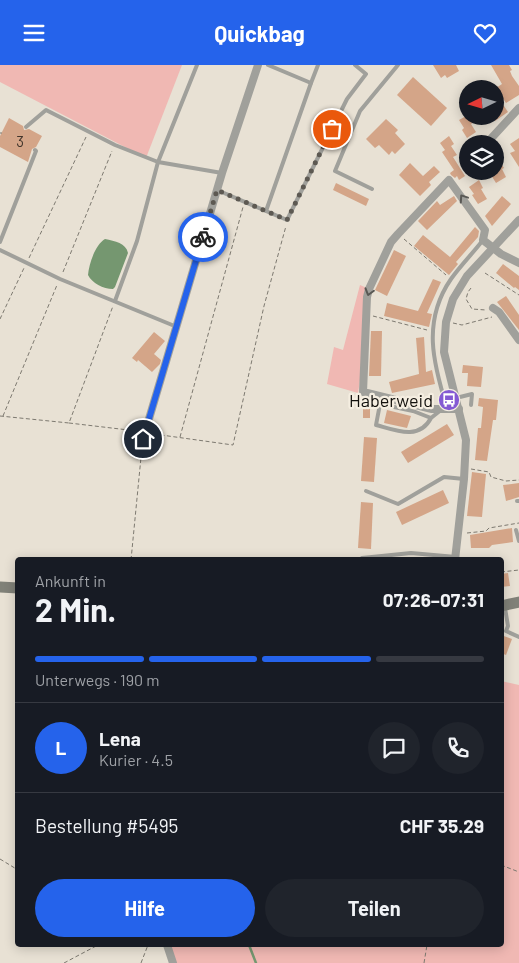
<!DOCTYPE html>
<html lang="de">
<head>
<meta charset="utf-8">
<style>
  body { margin:0; font-family:Barlow,sans-serif; background:#20242c; color:#f1f3f6; height:100vh; display:flex; flex-direction:column; font-size:19px; white-space:nowrap }
  * { box-sizing:border-box; margin:0 }
  p { font-size:16px; color:#9ea1a6 }
  .icon { flex:none; width:28px; height:28px; fill:none; stroke:currentColor; stroke-width:2; stroke-linecap:round; stroke-linejoin:round }
  .map { position:relative; flex:1; overflow:hidden }
  .side { position:absolute; left:15px; top:492px; width:489px; height:390px; display:flex; flex-direction:column; background:#171b24; border-radius:5px; box-shadow:0 2px 12px #0003 }
  .side>* { flex:none }
  .needle { width:32px; rotate:265deg }
  .tools { position:absolute; left:459px; top:15px; display:grid; gap:10px }
  .tools a { display:grid; place-items:center; width:45px; height:45px; border-radius:50%; background:#171b24; box-shadow:0 2px 12px #0003; font-size:25px }
  .pin { position:absolute; display:grid; place-items:center; width:42px; height:42px; color:#fff; margin:-21px; border:2px solid #fff; border-radius:50%; box-shadow:0 1px 5px #0007 }
  .courier { position:absolute; display:grid; place-items:center; width:50px; height:50px; margin:-25px; border:4px solid #2563eb; border-radius:50%; background:#fff; color:#222; box-shadow:0 1px 6px #0007 }
  .headline em { font-style:normal; font-weight:700 }
  .headline div { display:flex; flex-direction:column-reverse }
  .headline { display:flex; align-items:center; justify-content:space-between; height:85px; padding:0 20px }
  h1 { font-size:32px; font-weight:700; line-height:38px }
  .bar { display:grid; grid-template-columns:repeat(4,1fr); gap:8px 5px; align-content:center; height:60px; padding:0 20px }
  .bar i { height:6px; border-radius:4px; background:#363941 }
  .bar .current { background:#2563eb }
  .bar p { grid-column:span 4 }
  .line { display:flex; align-items:center; gap:12px; padding:0 20px; border-top:1px solid #363941 }
  .line div { flex:1 }
  .round { display:grid; place-items:center; flex:none; width:52px; height:52px; border-radius:26px; background:#20242c }
  .primary-button { display:flex; gap:10px; margin-top:auto; padding:10px 20px }
  .primary-button a { flex:1; height:58px; border-radius:30px; background:#2563eb; color:#fff; font-size:20px; font-weight:700; line-height:58px; text-align:center }
  .primary-button a+a { background:#20242c; color:#f1f3f6 }
  header { display:flex; justify-content:space-between; align-items:center; height:65px; padding:0 20px; background:#2563eb; color:#fff; font-size:22px; font-weight:700 }
  .map>svg:first-child { display:block }
</style>
</head>
<body>
<header><svg class="icon" aria-label="menu" viewBox="0 0 24 24"><path d="M4 6h16M4 12h16M4 18h16"/></svg>Quickbag<svg class="icon" aria-label="heart" viewBox="0 0 24 24"><path d="M12 20l-8-8c-3-5 5-10 8-4 3-6 11-1 8 4z"/></svg></header>
<div class="map">
<svg width="519" height="898" viewBox="0 0 519 898">
  <rect width="100%" height="100%" fill="#e8e1d4"/>
  <g fill="#f0b8b3">
    <polygon points="0,0 182,0 146,93 0,17"/>
    <polygon points="360,220 369,224 364,290 358,328 327,319 334,282 343,285"/>
    <polygon points="501,616 519,620 519,898 173,898 167,880 501,880"/>
  </g>
  <path fill="#759770" d="M105 174C115 176 126 178 128 188L115 222 113 224C103 224 92 218 88 210 89 199 95 180 105 174Z"/>
  <g fill="none" stroke-linecap="round" stroke-linejoin="round">
    <polyline stroke="#759770" stroke-width="2.5" points="249,880 256,898"/>
  </g>
  <g fill="#d4a588">
    <polygon points="433,0 456,0 459,6 447,13 445,10 441,13"/>
    <polygon points="491,0 509,0 512,5 510,6 512,11 519,21 519,30 506,38 496,23 502,19"/>
    <polygon points="413,12 447,43 431,61 397,30"/>
    <polygon points="502,38 508,47 495,56 495,43"/>
    <polygon points="468,50 474,57 471,59 476,67 467,73 462,65 464,63 459,55"/>
    <polygon points="9,53 23,61 24,65 29,64 42,71 36,82 32,84 28,97 0,82 0,71"/>
    <polygon points="386,54 398,65 395,68 405,79 395,89 392,86 389,90 379,80 375,83 366,74"/>
    <polygon points="449,71 454,79 451,81 457,90 453,92 465,111 459,115 457,111 455,113 451,110 450,108 454,105 442,87 445,85 440,78"/>
    <polygon points="519,73 519,102 510,88 515,86 510,79"/>
    <polygon points="495,89 504,103 502,104 506,112 496,118 491,110 495,108"/>
    <polygon points="410,98 423,111 434,101 440,107 429,117 431,120 420,131 399,110"/>
    <polygon points="479,115 483,123 481,124 487,134 478,139 472,130 474,129 469,122"/>
    <polygon points="336,118 369,134 366,141 333,125"/>
    <polygon points="454,131 457,136 427,165 418,156 437,136 440,140"/>
    <polygon points="502,131 511,139 492,161 485,151"/>
    <polygon points="475,162 479,166 478,172 456,197 458,199 449,210 414,181 423,170 450,192"/>
    <polygon points="394,185 406,191 387,231 375,225"/>
    <polygon points="503,199 519,211 519,225 515,222 514,223 496,208"/>
    <polygon points="433,214 441,217 427,248 432,249 429,262 384,251 387,238 418,246"/>
    <polygon points="506,231 519,250 519,265 497,237"/>
    <polygon points="371,266 382,266 381,311 369,311"/>
    <polygon points="154,267 165,276 154,289 161,295 160,299 152,307 138,295 137,297 132,293"/>
    <polygon points="424,272 426,307 432,305 435,319 392,328 389,317 419,309 416,273"/>
    <polygon points="463,300 483,302 481,322 467,321 468,308 462,308"/>
    <polygon points="479,333 498,335 496,355 493,355 487,396 475,395 478,363 481,363 483,342 478,341"/>
    <rect x="363" y="336" width="7" height="17"/>
    <polygon points="387,345 411,351 407,363 384,358"/>
    <polygon points="447,359 454,370 408,398 401,387"/>
    <polygon points="364,372 377,373 374,417 361,416"/>
    <polygon points="472,407 486,409 482,452 467,451"/>
    <polygon points="519,418 519,432 506,436 503,420"/>
    <polygon points="443,425 449,438 402,460 396,447"/>
    <polygon points="361,437 373,438 371,484 358,483"/>
    <polygon points="512,463 513,477 492,480 489,483 471,483 470,470"/>
    <polygon points="508,508 510,521 501,522 501,509"/>
    <polygon points="501,570 512,574 506,590 501,588"/>
  </g>
  <g fill="none" stroke-linecap="round" stroke-linejoin="round">
    <g stroke="#7d7970" stroke-width="1" stroke-dasharray="4 2.5" stroke-linecap="butt">
      <polyline points="0,68 2,68"/>
      <polyline points="404,174 446,210"/>
      <polyline points="29,193 86,72"/>
      <polyline points="63,207 112,86"/>
      <polyline points="485,208 519,230"/>
      <polyline points="471,223 468,227 466,234 472,244 486,245"/>
      <polyline points="373,251 427,265"/>
      <polyline points="0,254 24,203"/>
      <polyline points="453,258 462,260 492,252"/>
      <polyline points="0,351 69,358 113,241"/>
      <polyline points="3,351 57,220"/>
      <polyline points="69,358 137,366"/>
      <polyline points="154,369 233,380 264,241 286,161"/>
      <polyline points="180,372 243,142"/>
      <polyline points="471,404 489,407 491,412 506,416 519,415"/>
      <polyline points="467,468 486,466 489,463 519,458"/>
      <polyline points="131,495 142,382"/>
      <polyline points="501,507 519,505"/>
      <polyline points="0,794 18,805"/>
      <polyline points="501,800 519,807"/>
      <polyline points="64,898 98,880"/>
      <polyline points="141,898 148,880"/>
      <polyline points="424,898 427,880"/>
    </g>
    <g stroke="#a0a09b" stroke-width="4">
      <polyline points="268,0 311,18 318,0"/>
      <polyline points="26,62 46,45 115,80 158,97 222,108"/>
      <polyline points="372,124 335,106 360,46 398,0"/>
      <polyline points="217,125 287,155 347,34 366,9 355,0"/>
      <polyline points="266,146 311,18"/>
      <polyline points="0,177 36,86 35,85"/>
      <polyline points="0,185 60,214 177,262"/>
      <polyline points="115,236 137,176 158,97 197,0"/>
      <polyline points="456,333 472,329 471,340"/>
      <path d="M447 343C433 298 422 256 451 214 461 200 473 188 483 175"/>
      <path d="M431 353C419 376 395 365 376 360L380 339 413 346 431 353 441 345"/>
      <polyline points="366,426 398,439 444,412 464,414"/>
      <polyline points="517,436 519,436"/>
      <polyline points="516,465 519,476"/>
      <polyline points="361,495 362,493 411,488 456,492"/>
      <polyline points="505,543 508,561 506,566 519,572"/>
    </g>
    <g stroke="#a0a09b" stroke-width="8">
      <polyline points="486,79 519,43"/>
      <polyline points="466,99 468,98"/>
      <polyline points="493,243 499,247 519,275"/>
      <polyline points="459,344 432,344 363,327 367,232 369,224 391,177 398,169 449,115 485,165 483,175 501,189 519,198"/>
      <polyline points="143,374 222,108 258,0"/>
      <polyline points="455,495 464,414 466,375 444,287 446,257 453,234 467,211 519,155"/>
      <polyline points="167,880 173,898"/>
    </g>
    <g stroke="#808178" stroke-width="11">
      <polyline points="0,522 18,523"/>
      <polyline points="501,541 519,537"/>
    </g>
  </g>
  <defs><path id="oneway-chevron" d="M-2-3.5L2.5 0L-2 3.5" fill="none" stroke-width="1.6" stroke-linecap="round" stroke-linejoin="round" transform="scale(1.25)"/></defs>
  <g stroke="#595854">
    <use href="#oneway-chevron" transform="translate(463 133) rotate(-124)"/>
    <use href="#oneway-chevron" transform="translate(369 227) rotate(106)"/>
  </g>
  <g fill="none" stroke-linecap="round" stroke-linejoin="round">
    <polyline stroke="#5d5952" stroke-width="5" stroke-dasharray="0 9" points="203,172 217,125 287,155 332,64"/>
    <polyline stroke="#2563eb" stroke-width="6" points="143,374 203,172"/>
  </g>
  <defs>
    <g id="bus-disc" transform="scale(1.125)"><circle r="9.5" fill="#845ad3" stroke="#f5eee1"/><path d="M-5-6H5V4H4V6H2V4H-2V6H-4V4H-5ZM-3.5-4V0h7V-4ZM-3.5 1.2v1.5H-2V1.2ZM2 1.2v1.5H3.5V1.2Z" fill="#fff"/></g>
  </defs>
  <g fill-rule="evenodd">
    <use href="#bus-disc" x="449" y="335"/>
  </g>
  <g text-anchor="middle" dominant-baseline="central" stroke-width="4.5" stroke-linejoin="round" paint-order="stroke">
    <g font-size="15" fill="#42352b">
      <text x="20" y="76">3</text>
    </g>
    <g font-size="18" fill="#12100c" stroke="#f5eee1" text-anchor="end">
      <text x="433" y="335">Haberweid</text>
    </g>
  </g>
</svg>
<div class="tools">
<a><svg class="needle" viewBox="-14 -14 28 28"><path d="M0-13l5 13h-10z" fill="#e53935"/><path d="M0 13l5-13h-10z" fill="#9ea1a6"/></svg></a>
<a><svg class="icon" aria-label="layers" viewBox="0 0 24 24"><path d="M12 4l9 5-9 5-9-5zM3 14l9 5 9-5"/></svg></a>
</div>
<div class="pin" style="left:332px;top:64px;background:#ea580c"><svg class="icon" aria-label="bag" viewBox="0 0 24 24"><path d="M5 8h14l-1 12H6zM9 8a3 3 0 0 1 6 0"/></svg></div>
<div class="pin" style="left:143px;top:374px;background:#1f2937"><svg class="icon" aria-label="home" viewBox="0 0 24 24"><path d="M3 11l9-7 9 7M6 9v11h12V9"/></svg></div>
<div class="courier" style="left:203px;top:172px"><svg class="icon" aria-label="bike" viewBox="0 0 24 24"><circle cx="6" cy="16" r="4"/><circle cx="18" cy="16" r="4"/><path d="M6 16l4-8h5l3 8M10 8l3 8H6M13 5h3"/></svg></div>
<section class="side">
<div class="headline"><div><h1>2 Min.</h1><p>Ankunft in</p></div><em>07:26–07:31</em></div>
<div class="bar"><i class="current"></i><i class="current"></i><i class="current"></i><i></i><p>Unterwegs · 190 m</p></div>
<div class="line" style="height:90px"><b class="round" style="background:#2563eb;color:#fff">L</b><div><b>Lena</b><p>Kurier · 4.5</p></div><a class="round"><svg class="icon" aria-label="chat" viewBox="0 0 24 24"><path d="M4 5h16v11H9l-5 4z"/></svg></a><a class="round"><svg class="icon" aria-label="phone" viewBox="0 0 24 24"><path d="M5 4h4l2 5-3 2q2 4 5 5l2-3 5 2v4C11 20 4 13 5 4z"/></svg></a></div>
<div class="line" style="height:65px"><div>Bestellung #5495</div><b>CHF 35.29</b></div>
<div class="primary-button"><a>Hilfe</a><a>Teilen</a></div>
</section>
</div>
</body>
</html>
